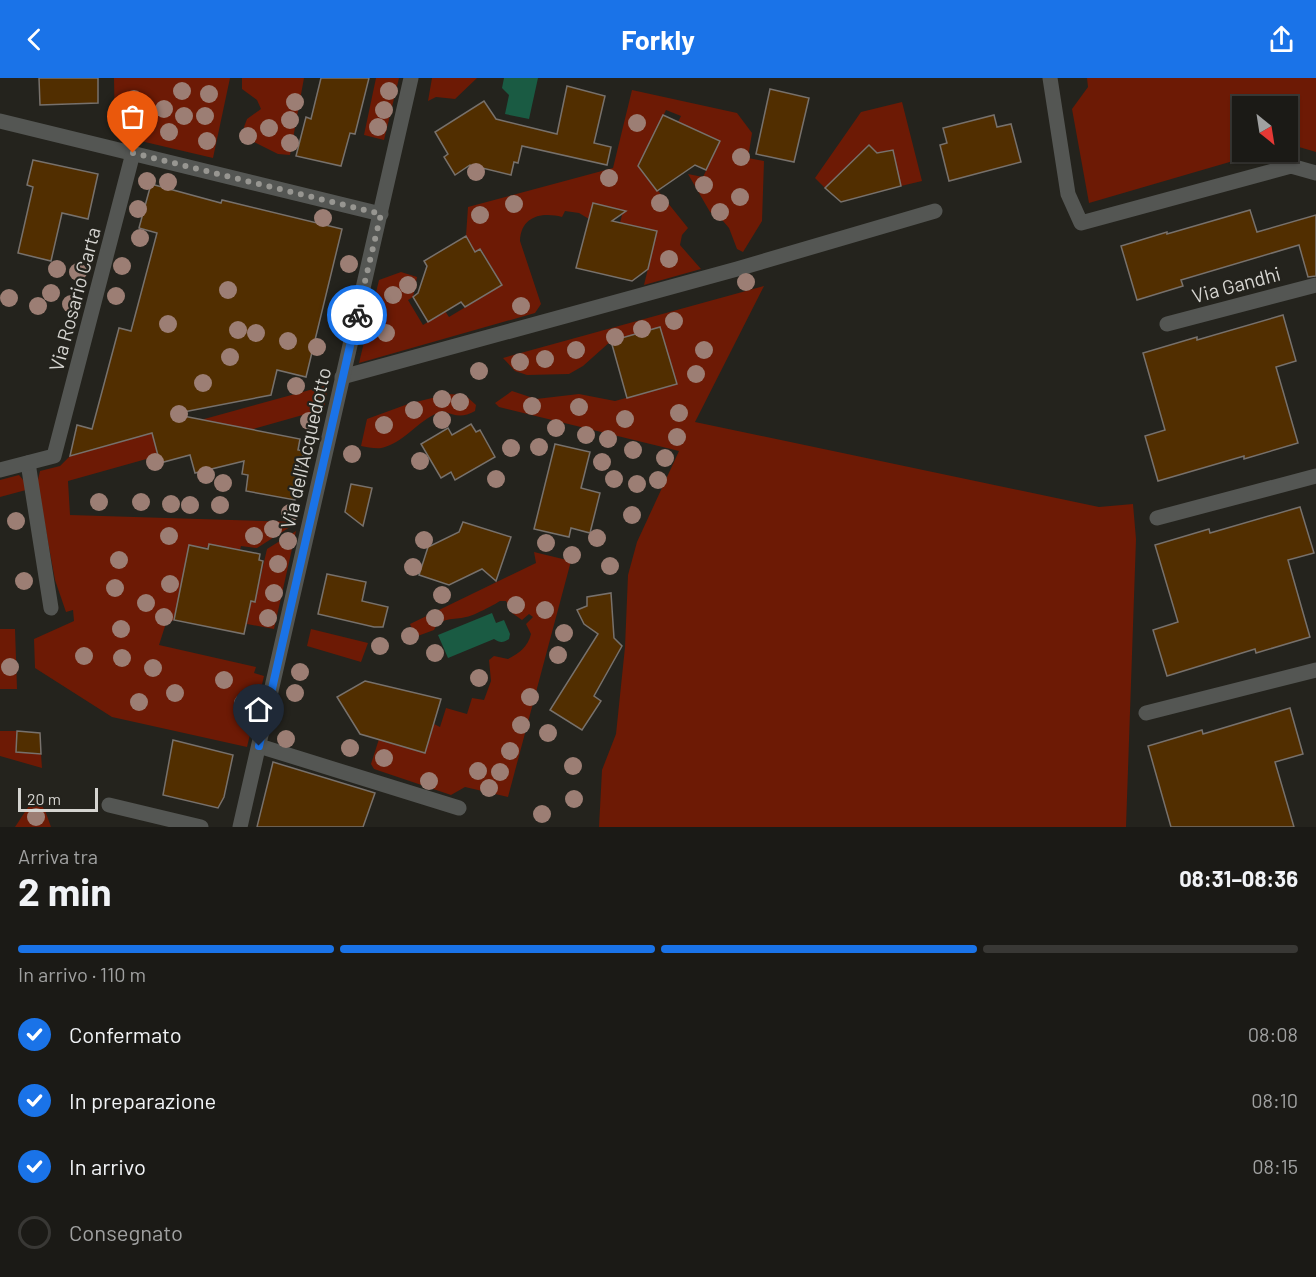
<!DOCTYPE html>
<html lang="it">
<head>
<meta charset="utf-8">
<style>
  body { margin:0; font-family:Barlow,sans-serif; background:#282723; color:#f1f3f6; height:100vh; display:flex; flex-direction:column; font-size:22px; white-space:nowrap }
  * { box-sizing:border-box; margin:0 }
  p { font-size:20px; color:#a0a1a1 }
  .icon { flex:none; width:33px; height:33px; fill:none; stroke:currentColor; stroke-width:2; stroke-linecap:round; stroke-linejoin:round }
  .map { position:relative; height:749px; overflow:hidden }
  .panel { display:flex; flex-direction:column; background:#1b1a16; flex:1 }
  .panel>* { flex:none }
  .needle { width:39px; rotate:150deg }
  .controls { position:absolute; left:1232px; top:18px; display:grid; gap:12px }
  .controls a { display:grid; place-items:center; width:66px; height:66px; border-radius:0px; background:#1b1a16; box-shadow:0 2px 4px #0004,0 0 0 2px #393835; font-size:30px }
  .scale { position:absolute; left:18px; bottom:15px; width:80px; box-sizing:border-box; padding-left:6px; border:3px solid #d5d4d0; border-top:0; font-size:16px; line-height:21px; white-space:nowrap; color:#d5d4d0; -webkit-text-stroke:4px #24231d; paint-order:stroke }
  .pin { position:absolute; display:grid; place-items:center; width:51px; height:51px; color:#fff; margin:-62px -26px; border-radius:50% 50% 50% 0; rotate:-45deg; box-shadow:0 0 6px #0007 }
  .pin .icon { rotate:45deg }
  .courier { position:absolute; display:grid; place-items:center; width:60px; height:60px; margin:-30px; border:4px solid #1a73e8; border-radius:50%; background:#fff; color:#222; box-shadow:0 2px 8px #0007 }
  .summary em { font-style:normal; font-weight:700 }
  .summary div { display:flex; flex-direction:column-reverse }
  .summary { display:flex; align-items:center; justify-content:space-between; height:102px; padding:0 18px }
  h1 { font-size:39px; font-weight:700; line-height:45px }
  .bar { display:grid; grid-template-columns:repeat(4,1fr); gap:9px 6px; align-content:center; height:72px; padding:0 18px }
  .bar i { height:8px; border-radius:4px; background:#393835 }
  .bar .current { background:#1a73e8 }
  .bar p { grid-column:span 4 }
  ol { padding:0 18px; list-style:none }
  li { display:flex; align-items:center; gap:18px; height:66px }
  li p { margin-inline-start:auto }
  li .icon { padding:6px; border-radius:50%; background:#1a73e8; color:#fff; stroke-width:4 }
  li:last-child { color:#a0a1a1 }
  li i { width:33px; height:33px; border:3px solid #393835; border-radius:50% }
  header { display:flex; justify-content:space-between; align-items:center; height:78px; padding:0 18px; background:#1a73e8; color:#fff; font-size:27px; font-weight:700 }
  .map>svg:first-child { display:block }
</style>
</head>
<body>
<header><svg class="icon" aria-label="back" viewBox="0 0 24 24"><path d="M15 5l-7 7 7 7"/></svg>Forkly<svg class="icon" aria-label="share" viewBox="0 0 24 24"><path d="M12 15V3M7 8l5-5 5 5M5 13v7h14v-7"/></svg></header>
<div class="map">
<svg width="1316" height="749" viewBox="0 0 1316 749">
  <rect width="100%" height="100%" fill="#24231d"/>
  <g fill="#6d1a05">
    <polygon points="114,0 230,0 213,80 115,57"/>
    <polygon points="242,0 304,0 290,77 278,76 250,62 244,49 247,41 261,31 257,22 242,11"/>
    <polygon points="376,0 399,0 384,62 364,57"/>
    <polygon points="432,0 477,0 455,21 436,19 428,23"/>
    <polygon points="1087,0 1316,0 1316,74 1299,69 1287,70 1287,28 1242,28 1242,74 1264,74 1089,125 1072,31 1088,9"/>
    <path d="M632 12 737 35 752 55 748 80 764 83 762 143 743 174 737 171 729 150 723 143 710 134 688 96 703 99 720 63 678 44 681 38 666 32 639 89 688 150 682 157 680 167 701 191 644 207 657 153 620 145 623 133 593 125 589 141 579 135 565 133 562 139C542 134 521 138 520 163L541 226 535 235 359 285 379 202 401 194 417 199 413 219 408 222 423 247 445 233 449 239 502 207 481 171 475 174 466 158 468 129 613 90Z"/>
    <polygon points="902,24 922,103 901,108 893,72 877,75 869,67 825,110 815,100 861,34"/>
    <polygon points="764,208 695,344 1099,429 1133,426 1136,461 1126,749 599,749 602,692 616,656 625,569 628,497 637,464 679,373 499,329 495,325 512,313 536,321 579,316 615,323 676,306 660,249 611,263 583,288 569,296 527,297 515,293 503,280"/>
    <polygon points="328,307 324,331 68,403 70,437 298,444 257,470 241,468 240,472 210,466 211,470 189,467 174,542 166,545 159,567 256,589 254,595 264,598 247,669 112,639 35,590 34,561 74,543 73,532 66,534 55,502 40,420 36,410 40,393 60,388 70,378"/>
    <path d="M448 316 465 317 476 327 475 333C463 340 455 338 443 333 420 340 407 362 385 369 378 372 368 369 361 368L367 341 408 326Z"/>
    <polygon points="19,397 24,403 26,412 0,419 0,402"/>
    <polygon points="296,453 274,551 247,546 251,523 255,523 267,471"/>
    <path d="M534 474 571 483 508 719 465 709 451 717 374 691 371 686 379 661 425 675 434 646 440 649 446 630 467 636 472 620 484 622 491 603 489 582 494 578 508 581C519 575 528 569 531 556L526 546 533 539 529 536 522 542 512 535 506 523H500C494 527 473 538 466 539 454 542 440 539 434 552L415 559 410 546 536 485Z"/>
    <polygon points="0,551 15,551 17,611 0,611"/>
    <polygon points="311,551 368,565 361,584 307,568"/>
    <polygon points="0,653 17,653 16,674 41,676 42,690 0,678"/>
    <polygon points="36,717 46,735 51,749 15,749"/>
  </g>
  <g fill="#1a5b43">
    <polygon points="504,0 538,0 529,41 505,36 509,17 502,10"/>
    <path d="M492 535 496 545 504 542 510 556 509 561C503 565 500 565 494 561L448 580 438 557Z"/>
  </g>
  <g fill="#512e00" stroke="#77716c" stroke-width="1.5">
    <polygon points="39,0 98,0 98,25 40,27"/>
    <polygon points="321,0 369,0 355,56 350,55 341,88 296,78 306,39 311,41"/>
    <polygon points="567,8 605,18 594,65 611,69 607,87 522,68 518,85 514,84 511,97 470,87 455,97 444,79 448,76 435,54 484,23 496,41 557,56"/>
    <polygon points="770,11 809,20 794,84 756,76"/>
    <polygon points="663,37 720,63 706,92 695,87 657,113 638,88"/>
    <polygon points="994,37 997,49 1011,46 1021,84 949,103 940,67 947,65 943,50"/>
    <polygon points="869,67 877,75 893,72 901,108 841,124 825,110"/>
    <polygon points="33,82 98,96 88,141 62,135 51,183 18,175 33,109 27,107"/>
    <polygon points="151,106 221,125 222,122 342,151 306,299 277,292 271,317 173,336 300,361 298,372 304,373 295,422 246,413 248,397 242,396 244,383 195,395 190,377 160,385 152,355 70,378 77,347 92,351 119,250 131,253 157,155 139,150"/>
    <polygon points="593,125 626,133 612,143 657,153 648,191 632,203 576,190"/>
    <polygon points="1250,132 1257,154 1316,137 1316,198 1308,199 1299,167 1181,202 1183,208 1137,222 1121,168 1167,154 1167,156"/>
    <polygon points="466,158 475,174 480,171 502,207 465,229 461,224 428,244 413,219 418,215 427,188 424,183"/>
    <polygon points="1283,237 1296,283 1276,289 1298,365 1244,381 1244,378 1158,403 1145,358 1165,352 1143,275 1197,259 1197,262"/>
    <polygon points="660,249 677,306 627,320 611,263"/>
    <polygon points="471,346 476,354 480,352 495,379 455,402 451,394 441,400 421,366 448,350 452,357"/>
    <polygon points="555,366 590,374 581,410 600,415 590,455 571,450 569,459 534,451"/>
    <polygon points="351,406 372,410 363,448 345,434"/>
    <polygon points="1300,429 1314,475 1288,482 1310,559 1256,575 1255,571 1167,598 1153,552 1178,544 1155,467 1209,451 1210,455"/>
    <polygon points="463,444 511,459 496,503 482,491 449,507 419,497 428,469 459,454"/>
    <polygon points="209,466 260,476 259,482 263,483 255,524 251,523 244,556 174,542 189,467 208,471"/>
    <polygon points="327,496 366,504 362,523 388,529 383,549 374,549 318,536"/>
    <polygon points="611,515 614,560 622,568 594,618 601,623 582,652 550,632 598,556 584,546 577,532 587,528 587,519"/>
    <polygon points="365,603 441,621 425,675 360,656 337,619"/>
    <polygon points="1290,630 1303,676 1275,684 1294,749 1171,749 1148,668 1202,652 1203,656"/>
    <polygon points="17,653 40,655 41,676 16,674"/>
    <polygon points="173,662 233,677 224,719 218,730 163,717"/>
    <polygon points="273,684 375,715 363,749 257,749"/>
  </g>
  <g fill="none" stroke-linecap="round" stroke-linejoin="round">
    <g stroke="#545653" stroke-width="15">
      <polyline points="1050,0 1068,116 1081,145 1291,88 1316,95"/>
      <polyline points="0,43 381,136"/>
      <polyline points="1167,246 1316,207"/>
      <polyline points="342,299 737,191 935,133"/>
      <polyline points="28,385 51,530"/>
      <polyline points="0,392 54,378 133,75"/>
      <polyline points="1157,440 1316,398"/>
      <polyline points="1146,635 1316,592"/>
      <polyline points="259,668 459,730"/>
      <polyline points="109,727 201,749"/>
      <polyline points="240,749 411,0"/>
    </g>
  </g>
  <g fill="#9c7e74">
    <circle cx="182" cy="13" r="9"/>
    <circle cx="389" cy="13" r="9"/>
    <circle cx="209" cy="16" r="9"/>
    <circle cx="134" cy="21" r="9"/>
    <circle cx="295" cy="24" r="9"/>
    <circle cx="164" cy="31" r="9"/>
    <circle cx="384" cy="32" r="9"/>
    <circle cx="184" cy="38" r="9"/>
    <circle cx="205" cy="38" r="9"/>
    <circle cx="130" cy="39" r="9"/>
    <circle cx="290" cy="42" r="9"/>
    <circle cx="637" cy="45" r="9"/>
    <circle cx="378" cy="49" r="9"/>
    <circle cx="269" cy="50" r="9"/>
    <circle cx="169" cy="54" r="9"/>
    <circle cx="248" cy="58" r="9"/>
    <circle cx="207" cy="63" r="9"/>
    <circle cx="290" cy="65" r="9"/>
    <circle cx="741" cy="79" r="9"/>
    <circle cx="476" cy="94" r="9"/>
    <circle cx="609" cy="100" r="9"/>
    <circle cx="147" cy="103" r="9"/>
    <circle cx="168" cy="104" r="9"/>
    <circle cx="704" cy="107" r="9"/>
    <circle cx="740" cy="119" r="9"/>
    <circle cx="660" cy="125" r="9"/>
    <circle cx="514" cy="126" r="9"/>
    <circle cx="138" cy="131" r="9"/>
    <circle cx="720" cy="134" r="9"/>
    <circle cx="480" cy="137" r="9"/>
    <circle cx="323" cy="140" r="9"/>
    <circle cx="140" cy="160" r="9"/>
    <circle cx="669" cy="181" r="9"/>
    <circle cx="349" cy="186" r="9"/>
    <circle cx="122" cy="188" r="9"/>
    <circle cx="57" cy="191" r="9"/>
    <circle cx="78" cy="194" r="9"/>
    <circle cx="746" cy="204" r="9"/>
    <circle cx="408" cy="207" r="9"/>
    <circle cx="228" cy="212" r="9"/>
    <circle cx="51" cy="215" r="9"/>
    <circle cx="393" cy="217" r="9"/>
    <circle cx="116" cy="218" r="9"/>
    <circle cx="9" cy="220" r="9"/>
    <circle cx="71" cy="226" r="9"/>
    <circle cx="38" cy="228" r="9"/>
    <circle cx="521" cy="228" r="9"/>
    <circle cx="674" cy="243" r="9"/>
    <circle cx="168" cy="246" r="9"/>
    <circle cx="642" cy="251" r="9"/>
    <circle cx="238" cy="252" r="9"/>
    <circle cx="256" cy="255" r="9"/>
    <circle cx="386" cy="255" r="9"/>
    <circle cx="615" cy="259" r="9"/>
    <circle cx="288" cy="263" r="9"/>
    <circle cx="317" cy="269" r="9"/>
    <circle cx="576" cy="272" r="9"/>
    <circle cx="704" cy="272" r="9"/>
    <circle cx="230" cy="279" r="9"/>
    <circle cx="545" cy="281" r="9"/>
    <circle cx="520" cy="284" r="9"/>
    <circle cx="479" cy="293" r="9"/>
    <circle cx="696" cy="296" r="9"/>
    <circle cx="203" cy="305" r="9"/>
    <circle cx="296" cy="308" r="9"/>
    <circle cx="442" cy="321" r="9"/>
    <circle cx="460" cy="324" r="9"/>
    <circle cx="532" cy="328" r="9"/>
    <circle cx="579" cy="329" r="9"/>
    <circle cx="414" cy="332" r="9"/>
    <circle cx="679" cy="335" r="9"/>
    <circle cx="179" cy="336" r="9"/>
    <circle cx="625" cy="341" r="9"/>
    <circle cx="442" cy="342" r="9"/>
    <circle cx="309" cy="343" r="9"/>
    <circle cx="384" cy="347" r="9"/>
    <circle cx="556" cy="350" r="9"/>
    <circle cx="586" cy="357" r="9"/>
    <circle cx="677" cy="359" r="9"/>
    <circle cx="608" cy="361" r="9"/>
    <circle cx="539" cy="369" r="9"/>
    <circle cx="511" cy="370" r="9"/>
    <circle cx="633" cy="372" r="9"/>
    <circle cx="352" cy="376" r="9"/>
    <circle cx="665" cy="380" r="9"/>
    <circle cx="420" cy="383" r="9"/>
    <circle cx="155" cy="384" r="9"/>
    <circle cx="602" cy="384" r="9"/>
    <circle cx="206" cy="397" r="9"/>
    <circle cx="496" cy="401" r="9"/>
    <circle cx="614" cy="401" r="9"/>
    <circle cx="658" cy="402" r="9"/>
    <circle cx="223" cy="405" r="9"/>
    <circle cx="637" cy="406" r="9"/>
    <circle cx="99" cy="424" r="9"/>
    <circle cx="141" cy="424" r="9"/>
    <circle cx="171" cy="426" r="9"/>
    <circle cx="190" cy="427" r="9"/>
    <circle cx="220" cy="427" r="9"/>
    <circle cx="290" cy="435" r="9"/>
    <circle cx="632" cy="437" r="9"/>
    <circle cx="16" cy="443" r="9"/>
    <circle cx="273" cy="451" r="9"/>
    <circle cx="169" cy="458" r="9"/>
    <circle cx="254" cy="458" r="9"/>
    <circle cx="597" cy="460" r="9"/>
    <circle cx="424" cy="462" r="9"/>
    <circle cx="288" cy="463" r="9"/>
    <circle cx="546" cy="465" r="9"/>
    <circle cx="572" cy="477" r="9"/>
    <circle cx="119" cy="482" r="9"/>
    <circle cx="278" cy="486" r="9"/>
    <circle cx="610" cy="488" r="9"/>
    <circle cx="413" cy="489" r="9"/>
    <circle cx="24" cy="503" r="9"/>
    <circle cx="170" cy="506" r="9"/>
    <circle cx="115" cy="510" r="9"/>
    <circle cx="274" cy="515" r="9"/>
    <circle cx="442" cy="517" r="9"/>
    <circle cx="146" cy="525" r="9"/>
    <circle cx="516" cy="527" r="9"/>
    <circle cx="545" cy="532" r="9"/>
    <circle cx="164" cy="539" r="9"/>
    <circle cx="268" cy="540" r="9"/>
    <circle cx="435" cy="540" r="9"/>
    <circle cx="121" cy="551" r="9"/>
    <circle cx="564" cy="555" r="9"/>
    <circle cx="410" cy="558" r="9"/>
    <circle cx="380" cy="568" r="9"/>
    <circle cx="435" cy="575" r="9"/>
    <circle cx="558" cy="577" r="9"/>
    <circle cx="84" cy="578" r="9"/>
    <circle cx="122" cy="580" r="9"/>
    <circle cx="10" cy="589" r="9"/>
    <circle cx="153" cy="590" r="9"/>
    <circle cx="300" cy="594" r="9"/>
    <circle cx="479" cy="600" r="9"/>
    <circle cx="224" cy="602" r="9"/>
    <circle cx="175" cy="615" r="9"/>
    <circle cx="295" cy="615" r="9"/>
    <circle cx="530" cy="619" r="9"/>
    <circle cx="139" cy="624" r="9"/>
    <circle cx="243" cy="625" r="9"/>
    <circle cx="521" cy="647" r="9"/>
    <circle cx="548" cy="655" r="9"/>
    <circle cx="286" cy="661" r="9"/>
    <circle cx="350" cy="670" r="9"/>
    <circle cx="510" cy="673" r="9"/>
    <circle cx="384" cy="680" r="9"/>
    <circle cx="573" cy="688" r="9"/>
    <circle cx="478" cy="693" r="9"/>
    <circle cx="500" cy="694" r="9"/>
    <circle cx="429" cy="703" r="9"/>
    <circle cx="489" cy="710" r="9"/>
    <circle cx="574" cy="721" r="9"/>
    <circle cx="542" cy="736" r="9"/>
    <circle cx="36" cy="739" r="9"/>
  </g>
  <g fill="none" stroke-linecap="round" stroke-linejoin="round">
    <polyline stroke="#979691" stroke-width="6" stroke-dasharray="0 10.8" points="133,75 381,136 357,237"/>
    <polyline stroke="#1a73e8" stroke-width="8" points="259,668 357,237"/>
  </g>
  <g text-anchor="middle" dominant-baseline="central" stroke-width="4.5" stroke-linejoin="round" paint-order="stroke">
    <g font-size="20" fill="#d5d4d0" stroke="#24231d">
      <text transform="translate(1236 206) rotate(-15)">Via Gandhi</text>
      <text transform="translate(74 221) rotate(-75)">Via Rosario Carta</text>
      <text transform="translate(305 370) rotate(-77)">Via dell'Acquedotto</text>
    </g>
  </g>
</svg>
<div class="controls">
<a><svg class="needle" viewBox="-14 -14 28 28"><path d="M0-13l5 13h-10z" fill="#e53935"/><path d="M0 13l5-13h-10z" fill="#a0a1a1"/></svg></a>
</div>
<div class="scale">20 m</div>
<div class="pin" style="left:133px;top:75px;background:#ea580c"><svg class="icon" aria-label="bag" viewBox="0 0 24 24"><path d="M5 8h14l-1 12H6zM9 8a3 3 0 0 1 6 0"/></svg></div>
<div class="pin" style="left:259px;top:668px;background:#1f2937"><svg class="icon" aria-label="home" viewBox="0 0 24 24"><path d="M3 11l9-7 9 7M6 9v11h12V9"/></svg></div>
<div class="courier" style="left:357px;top:237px"><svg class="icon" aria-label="bike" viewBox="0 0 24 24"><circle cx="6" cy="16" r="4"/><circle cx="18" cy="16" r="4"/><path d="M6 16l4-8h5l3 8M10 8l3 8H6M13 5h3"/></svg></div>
</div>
<section class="panel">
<div class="summary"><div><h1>2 min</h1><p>Arriva tra</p></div><em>08:31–08:36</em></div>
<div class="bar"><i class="current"></i><i class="current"></i><i class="current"></i><i></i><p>In arrivo · 110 m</p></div>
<ol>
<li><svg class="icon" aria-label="check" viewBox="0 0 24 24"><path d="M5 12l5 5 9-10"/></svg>Confermato<p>08:08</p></li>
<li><svg class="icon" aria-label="check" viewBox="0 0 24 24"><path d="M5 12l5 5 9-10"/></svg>In preparazione<p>08:10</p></li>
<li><svg class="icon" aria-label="check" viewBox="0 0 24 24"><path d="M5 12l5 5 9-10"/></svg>In arrivo<p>08:15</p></li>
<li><i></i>Consegnato</li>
</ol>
</section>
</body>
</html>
